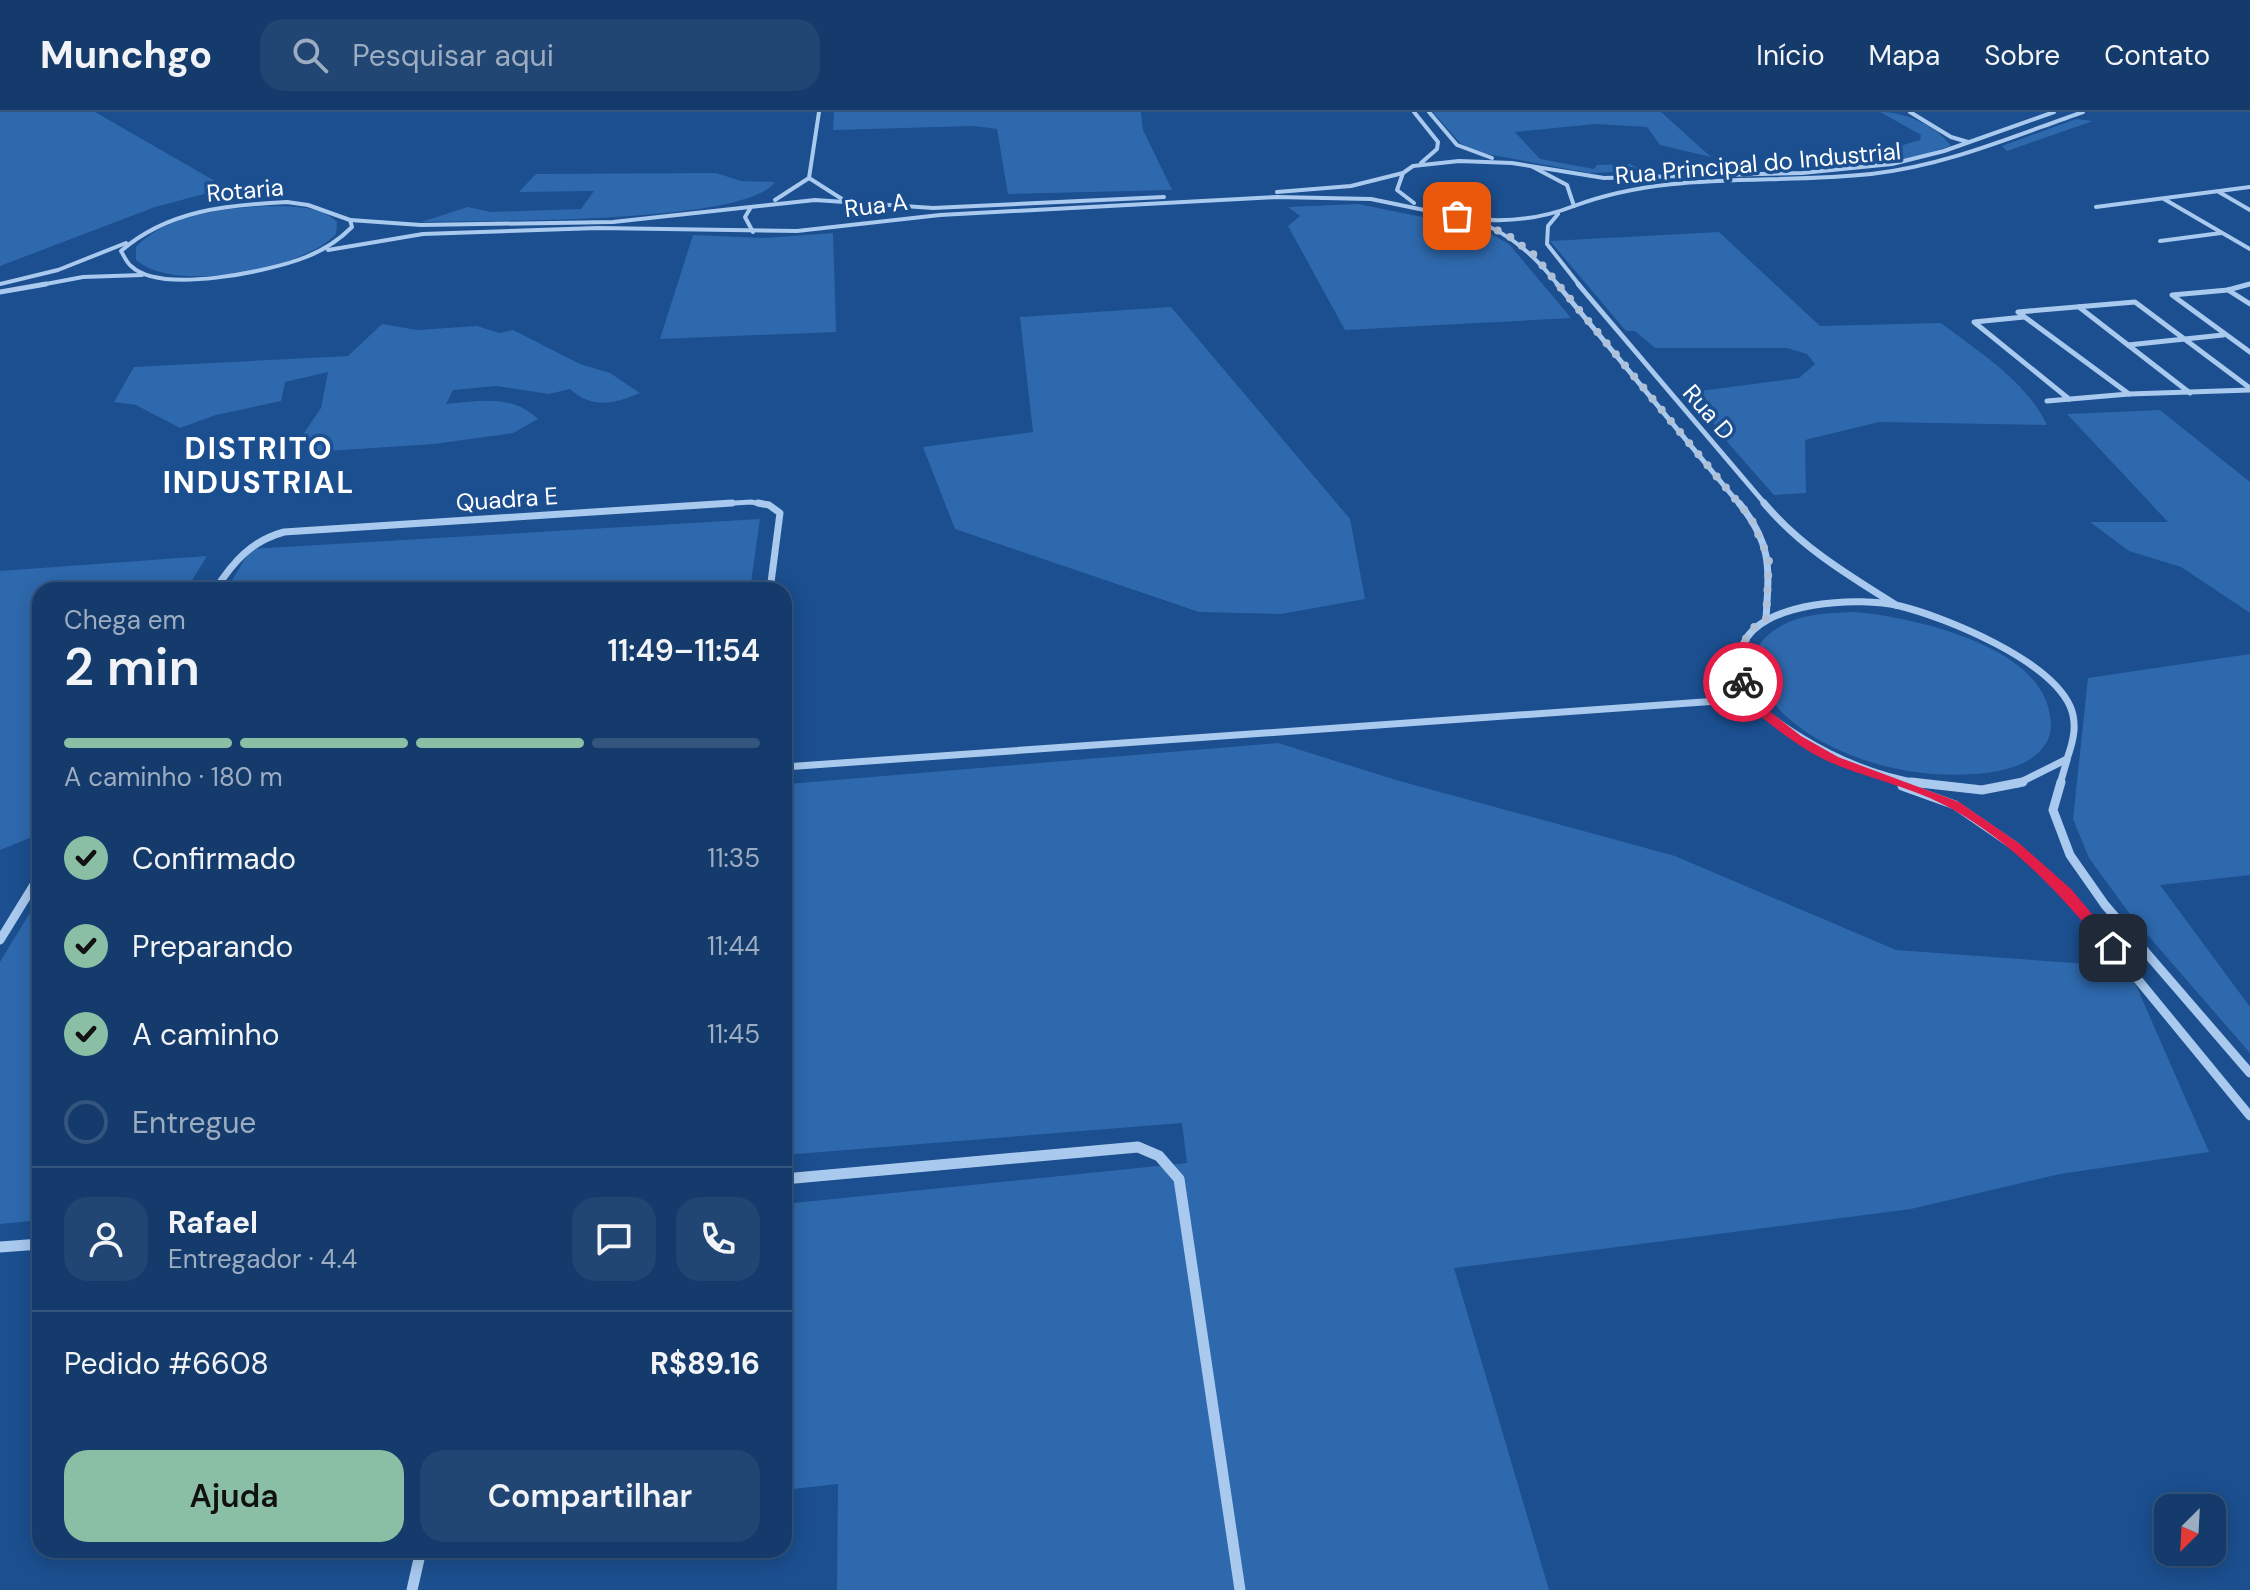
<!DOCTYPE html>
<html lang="pt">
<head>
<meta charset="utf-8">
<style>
  body { margin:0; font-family:"DM Sans",sans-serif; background:#214673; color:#f1f3f6; height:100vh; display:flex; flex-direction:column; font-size:30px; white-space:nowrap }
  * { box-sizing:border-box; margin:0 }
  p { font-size:26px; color:#9dadc1 }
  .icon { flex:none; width:44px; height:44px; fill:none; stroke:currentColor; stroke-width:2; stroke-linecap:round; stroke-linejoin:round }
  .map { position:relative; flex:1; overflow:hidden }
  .details { position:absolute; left:32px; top:470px; width:760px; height:976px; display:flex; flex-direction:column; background:#143b6b; border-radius:24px; box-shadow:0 4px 20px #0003,0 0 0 2px #33557e }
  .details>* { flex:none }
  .needle { width:52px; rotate:204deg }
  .buttons { position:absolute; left:2154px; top:1382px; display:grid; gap:16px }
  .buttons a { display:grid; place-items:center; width:72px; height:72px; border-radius:16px; background:#143b6b; box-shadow:0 4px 20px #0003,0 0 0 2px #33557e; font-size:40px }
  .pin { position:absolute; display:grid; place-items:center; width:68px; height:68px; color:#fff; margin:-34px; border-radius:16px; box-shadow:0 4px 12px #0006 }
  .courier { position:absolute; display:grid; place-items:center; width:80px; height:80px; margin:-40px; border:6px solid #e11d48; border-radius:50%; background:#fff; color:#222; box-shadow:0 2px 10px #0007 }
  .headline em { font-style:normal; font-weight:600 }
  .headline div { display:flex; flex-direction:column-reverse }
  .headline { display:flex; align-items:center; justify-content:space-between; height:136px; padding:0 32px }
  h1 { font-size:52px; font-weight:600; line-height:60px }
  .bar { display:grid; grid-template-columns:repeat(4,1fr); gap:12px 8px; align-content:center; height:96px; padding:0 32px }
  .bar i { height:10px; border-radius:6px; background:#33557e }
  .bar .current { background:#8abfa5 }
  .bar p { grid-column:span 4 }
  .line { display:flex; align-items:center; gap:20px; padding:0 32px; border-top:2px solid #33557e }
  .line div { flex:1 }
  .round { display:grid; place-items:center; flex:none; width:84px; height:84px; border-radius:24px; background:#214673 }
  ol { padding:0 32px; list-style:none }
  li { display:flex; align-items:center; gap:24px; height:88px }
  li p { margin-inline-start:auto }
  li .icon { padding:8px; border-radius:50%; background:#8abfa5; color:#111; stroke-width:4 }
  li:last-child { color:#9dadc1 }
  li i { width:44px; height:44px; border:4px solid #33557e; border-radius:50% }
  .button { display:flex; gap:16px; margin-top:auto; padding:16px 32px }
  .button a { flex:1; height:92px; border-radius:24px; background:#8abfa5; color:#111; font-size:32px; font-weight:600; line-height:92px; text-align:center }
  .button a+a { background:#214673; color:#f1f3f6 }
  header { display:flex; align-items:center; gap:48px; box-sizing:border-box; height:112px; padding:0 40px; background:#143b6b; border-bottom:2px solid #33557e }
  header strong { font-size:38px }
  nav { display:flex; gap:44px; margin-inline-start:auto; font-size:28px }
  .search { width:560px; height:72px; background:#214673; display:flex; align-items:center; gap:20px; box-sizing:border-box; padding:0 28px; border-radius:24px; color:#9dadc1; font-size:30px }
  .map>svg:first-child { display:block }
</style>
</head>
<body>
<header>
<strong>Munchgo</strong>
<div class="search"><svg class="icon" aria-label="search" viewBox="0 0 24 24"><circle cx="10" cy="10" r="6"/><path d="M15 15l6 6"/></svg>Pesquisar aqui</div>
<nav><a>Início</a><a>Mapa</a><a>Sobre</a><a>Contato</a></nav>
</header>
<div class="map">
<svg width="2250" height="1478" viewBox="0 0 2250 1478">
  <rect width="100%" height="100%" fill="#1b4f8f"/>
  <g fill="#2e69ad">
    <polygon points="0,0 95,0 227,76 155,95 0,154"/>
    <polygon points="834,0 1141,0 1143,18 1172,78 1008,82 997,17 974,14 833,18"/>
    <polygon points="1433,0 1661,0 1711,45 1660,33 1647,15 1596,12 1515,20 1540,47 1594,57 1597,53 1630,52 1644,59 1589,61 1476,40 1460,31"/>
    <path d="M1880 0C1905 0 1936 13 1951 34 1915 45 1856 68 1821 45L1893 36 1920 28 1921 23Z"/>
    <polygon points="2076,7 2093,9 2007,39 2002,34"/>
    <path d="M716 61 741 69 775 70C746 113 479 108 421 110L468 95 491 100 581 97 594 79 519 80 536 62Z"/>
    <polygon points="1358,92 1482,117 1509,132 1571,206 1345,218 1288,114 1300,104 1288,95"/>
    <path d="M278 94C298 95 322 95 337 110L336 122C302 158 175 182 136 148V135C169 100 233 95 278 94Z"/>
    <path d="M1719 120 1820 214 1941 211C1979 240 2026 269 2047 313L1879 310 1805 328 1806 381 1774 383 1722 324 1692 280 1799 266 1815 252 1807 242 1787 236H1655L1635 219H1626L1550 129Z"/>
    <polygon points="833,121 836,220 660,227 693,123 765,126"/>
    <polygon points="1171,195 1350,407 1365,487 1281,502 1199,500 955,417 923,335 1033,320 1020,205"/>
    <path d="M382 212 417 218 477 214 499 221 513 218 580 252 610 261 640 281C614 292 592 297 570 277L549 282 496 274 453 278 446 292C479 289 512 282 538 307L513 321 434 332 312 340 302 324 321 296 328 260 285 270 281 289 216 303 180 316 136 293 114 290 134 255 348 244Z"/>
    <polygon points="2160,298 2250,370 2250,501 2181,455 2129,439 2090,410 2168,410 2067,302"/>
    <polygon points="760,407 750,478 226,478 251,437"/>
    <polygon points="207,444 186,478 40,478 40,712 32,725 0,738 0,459"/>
    <path d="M1855 500C1911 505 2036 532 2049 599 2052 611 2052 624 2044 634 2030 655 1996 661 1973 662 1922 666 1866 654 1821 629 1777 605 1715 543 1789 510 1810 501 1833 501 1855 500Z"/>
    <polygon points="2250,542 2250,763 2160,773 2250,895 2250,941 2132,805 2089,746 2073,707 2088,566"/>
    <polygon points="1278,631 1396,668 1675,744 1896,838 2128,855 2209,1040 2060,1062 1911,1097 1454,1156 1549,1478 837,1478 838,1372 784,1378 784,1092 1187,1051 1182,1011 784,1043 784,694 788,672"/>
    <polygon points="40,784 40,1108 0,1112 0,850"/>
  </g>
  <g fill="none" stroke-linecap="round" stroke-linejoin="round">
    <g stroke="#a9c9ee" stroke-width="4">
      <polyline points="1414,0 1438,30 1437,37 1421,51"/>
      <polyline points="1429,0 1457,33 1492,46"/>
      <polyline points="1910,0 1951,25 1968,30"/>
      <polyline points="809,66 842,87"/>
      <polyline points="1277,80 1351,74 1403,61"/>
      <polyline points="2219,80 2250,98"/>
      <polyline points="2164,87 2250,137"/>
      <polyline points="775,88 809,66 819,0"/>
      <path d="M287 90 308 93 350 108 352 115C338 129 324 138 306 145 271 159 161 183 131 154 127 151 124 144 121 139 168 98 227 93 287 90Z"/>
      <polyline points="1414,91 1397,78 1403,61 1413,54 1459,49 1512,51 1604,66 1802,61 1892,52 1944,39 2054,0"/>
      <path d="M1574 94C1670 58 1771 73 1871 62 1945 54 2014 24 2083 0"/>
      <polyline points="751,95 745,105 753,120"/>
      <polyline points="2096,95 2250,75"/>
      <path d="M1426 97C1476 112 1525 113 1574 94L1567 73 1533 55"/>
      <polyline points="1558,102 1548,114 1547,132 1580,174"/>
      <polyline points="350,108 421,113 613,110 815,88 933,96 1164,85"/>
      <path d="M1477 109C1513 124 1535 144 1559 174"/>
      <polyline points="2160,129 2221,121"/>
      <polyline points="328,138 423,122 598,116 797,119 940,103 1277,85 1371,87 1429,99"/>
      <polyline points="0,172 58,158 126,131"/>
      <polyline points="35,174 83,165 142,163"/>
      <polyline points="2244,174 2250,172"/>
    </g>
    <g stroke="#a9c9ee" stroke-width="5">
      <polyline points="1557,172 1740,393"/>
      <polyline points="1578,172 1766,393"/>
      <polyline points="2250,172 2228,178 2172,183 2250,240"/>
      <polyline points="2228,178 2250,192"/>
      <polyline points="0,180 46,172"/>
      <polyline points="2079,195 2190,281"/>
      <polyline points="2024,205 1974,210 2069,287"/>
      <polyline points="2128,233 2223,223"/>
      <polyline points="2129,282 2018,200 2135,190 2250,276"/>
      <polyline points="2047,289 2129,282 2250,278"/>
      <polyline points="701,393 751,390 769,393"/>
    </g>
    <g stroke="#a9c9ee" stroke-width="7">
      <polyline points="758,391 769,393 780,401 770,478"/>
      <path d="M1739 391C1773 433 1769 457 1766 507"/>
      <path d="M1764 391C1801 435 1848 463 1896 493"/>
      <path d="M215 478C233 450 251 429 284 420L732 391"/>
      <polyline points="784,655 1746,587"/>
      <path d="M1923 672C1854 661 1800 629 1746 587 1743 570 1736 550 1743 533 1760 489 1861 484 1900 494 1948 506 2049 548 2070 594 2078 612 2073 630 2067 647L2017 672"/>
      <polyline points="2060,672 2067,648"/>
    </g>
    <g stroke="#a9c9ee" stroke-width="9">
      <polyline points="1911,670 1982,678 2023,670"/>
      <polyline points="2061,670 2053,698 2070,743 2105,793 2250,961"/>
      <polyline points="1902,674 1955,693 2016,735 2066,780 2250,1004"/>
      <polyline points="0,828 40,763"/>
    </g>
    <g stroke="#a9c9ee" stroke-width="11">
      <polyline points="784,1067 1138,1035 1159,1044 1179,1067 1240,1478"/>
      <polyline points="0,1135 40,1132"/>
      <polyline points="412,1478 421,1438"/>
    </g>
  </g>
  <path fill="#e11d48" d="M1739 568H1747L1751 585 1801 624 1838 645 1959 690 2020 732 2071 777 2118 833V840H2108C2063 785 2015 732 1952 697 1915 676 1870 667 1832 651 1798 636 1770 612 1742 589Z"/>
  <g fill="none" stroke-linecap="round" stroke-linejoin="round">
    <path stroke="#afc1d8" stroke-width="8" stroke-dasharray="0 14.4" d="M1457 104 1505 121 1533 142 1751 406 1769 447 1766 507C1740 520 1740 543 1743 570"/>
  </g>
  <g text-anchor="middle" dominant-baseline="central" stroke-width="7" stroke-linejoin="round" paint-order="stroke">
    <g font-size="24" fill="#fff" stroke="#1b4f8f">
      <text transform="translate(1758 51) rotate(-5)">Rua Principal do Industrial</text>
      <text transform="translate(245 78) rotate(-5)">Rotaria</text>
      <text transform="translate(876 93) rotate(-7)">Rua A</text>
      <text transform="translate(1709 300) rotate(49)">Rua D</text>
      <text transform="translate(507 387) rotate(-4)">Quadra E</text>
    </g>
    <g font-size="30" font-weight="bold" letter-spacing="2" fill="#fff" stroke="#1b4f8f">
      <text x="259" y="336">DISTRITO<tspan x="259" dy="34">INDUSTRIAL</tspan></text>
    </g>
  </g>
</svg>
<div class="buttons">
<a><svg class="needle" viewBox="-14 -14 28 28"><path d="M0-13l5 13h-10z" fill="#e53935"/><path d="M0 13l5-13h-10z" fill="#9dadc1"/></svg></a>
</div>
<div class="pin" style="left:1457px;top:104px;background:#ea580c"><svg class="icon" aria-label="bag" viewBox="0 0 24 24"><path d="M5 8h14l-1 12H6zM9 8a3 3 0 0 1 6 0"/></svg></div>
<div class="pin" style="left:2113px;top:836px;background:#1f2937"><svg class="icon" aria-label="home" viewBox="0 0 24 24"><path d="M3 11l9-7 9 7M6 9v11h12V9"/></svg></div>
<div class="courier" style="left:1743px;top:570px"><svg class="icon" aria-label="bike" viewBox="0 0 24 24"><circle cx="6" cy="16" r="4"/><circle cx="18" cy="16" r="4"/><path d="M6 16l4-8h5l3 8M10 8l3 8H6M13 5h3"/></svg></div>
<section class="details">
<div class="headline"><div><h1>2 min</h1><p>Chega em</p></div><em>11:49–11:54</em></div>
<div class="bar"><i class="current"></i><i class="current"></i><i class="current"></i><i></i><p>A caminho · 180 m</p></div>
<ol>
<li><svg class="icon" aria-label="check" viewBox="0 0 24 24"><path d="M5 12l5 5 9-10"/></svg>Confirmado<p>11:35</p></li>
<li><svg class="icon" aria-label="check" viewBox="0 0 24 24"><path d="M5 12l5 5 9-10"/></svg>Preparando<p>11:44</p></li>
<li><svg class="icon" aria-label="check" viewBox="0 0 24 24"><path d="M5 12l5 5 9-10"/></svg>A caminho<p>11:45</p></li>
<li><i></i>Entregue</li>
</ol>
<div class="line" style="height:144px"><a class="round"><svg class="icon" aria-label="person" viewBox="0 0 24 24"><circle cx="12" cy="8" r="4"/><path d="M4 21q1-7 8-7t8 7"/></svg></a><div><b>Rafael</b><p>Entregador · 4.4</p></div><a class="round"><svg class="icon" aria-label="chat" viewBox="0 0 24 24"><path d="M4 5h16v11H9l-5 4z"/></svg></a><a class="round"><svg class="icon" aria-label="phone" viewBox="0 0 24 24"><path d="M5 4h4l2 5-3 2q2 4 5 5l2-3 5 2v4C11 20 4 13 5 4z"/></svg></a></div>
<div class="line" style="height:104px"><div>Pedido #6608</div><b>R$89.16</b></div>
<div class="button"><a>Ajuda</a><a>Compartilhar</a></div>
</section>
</div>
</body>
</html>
